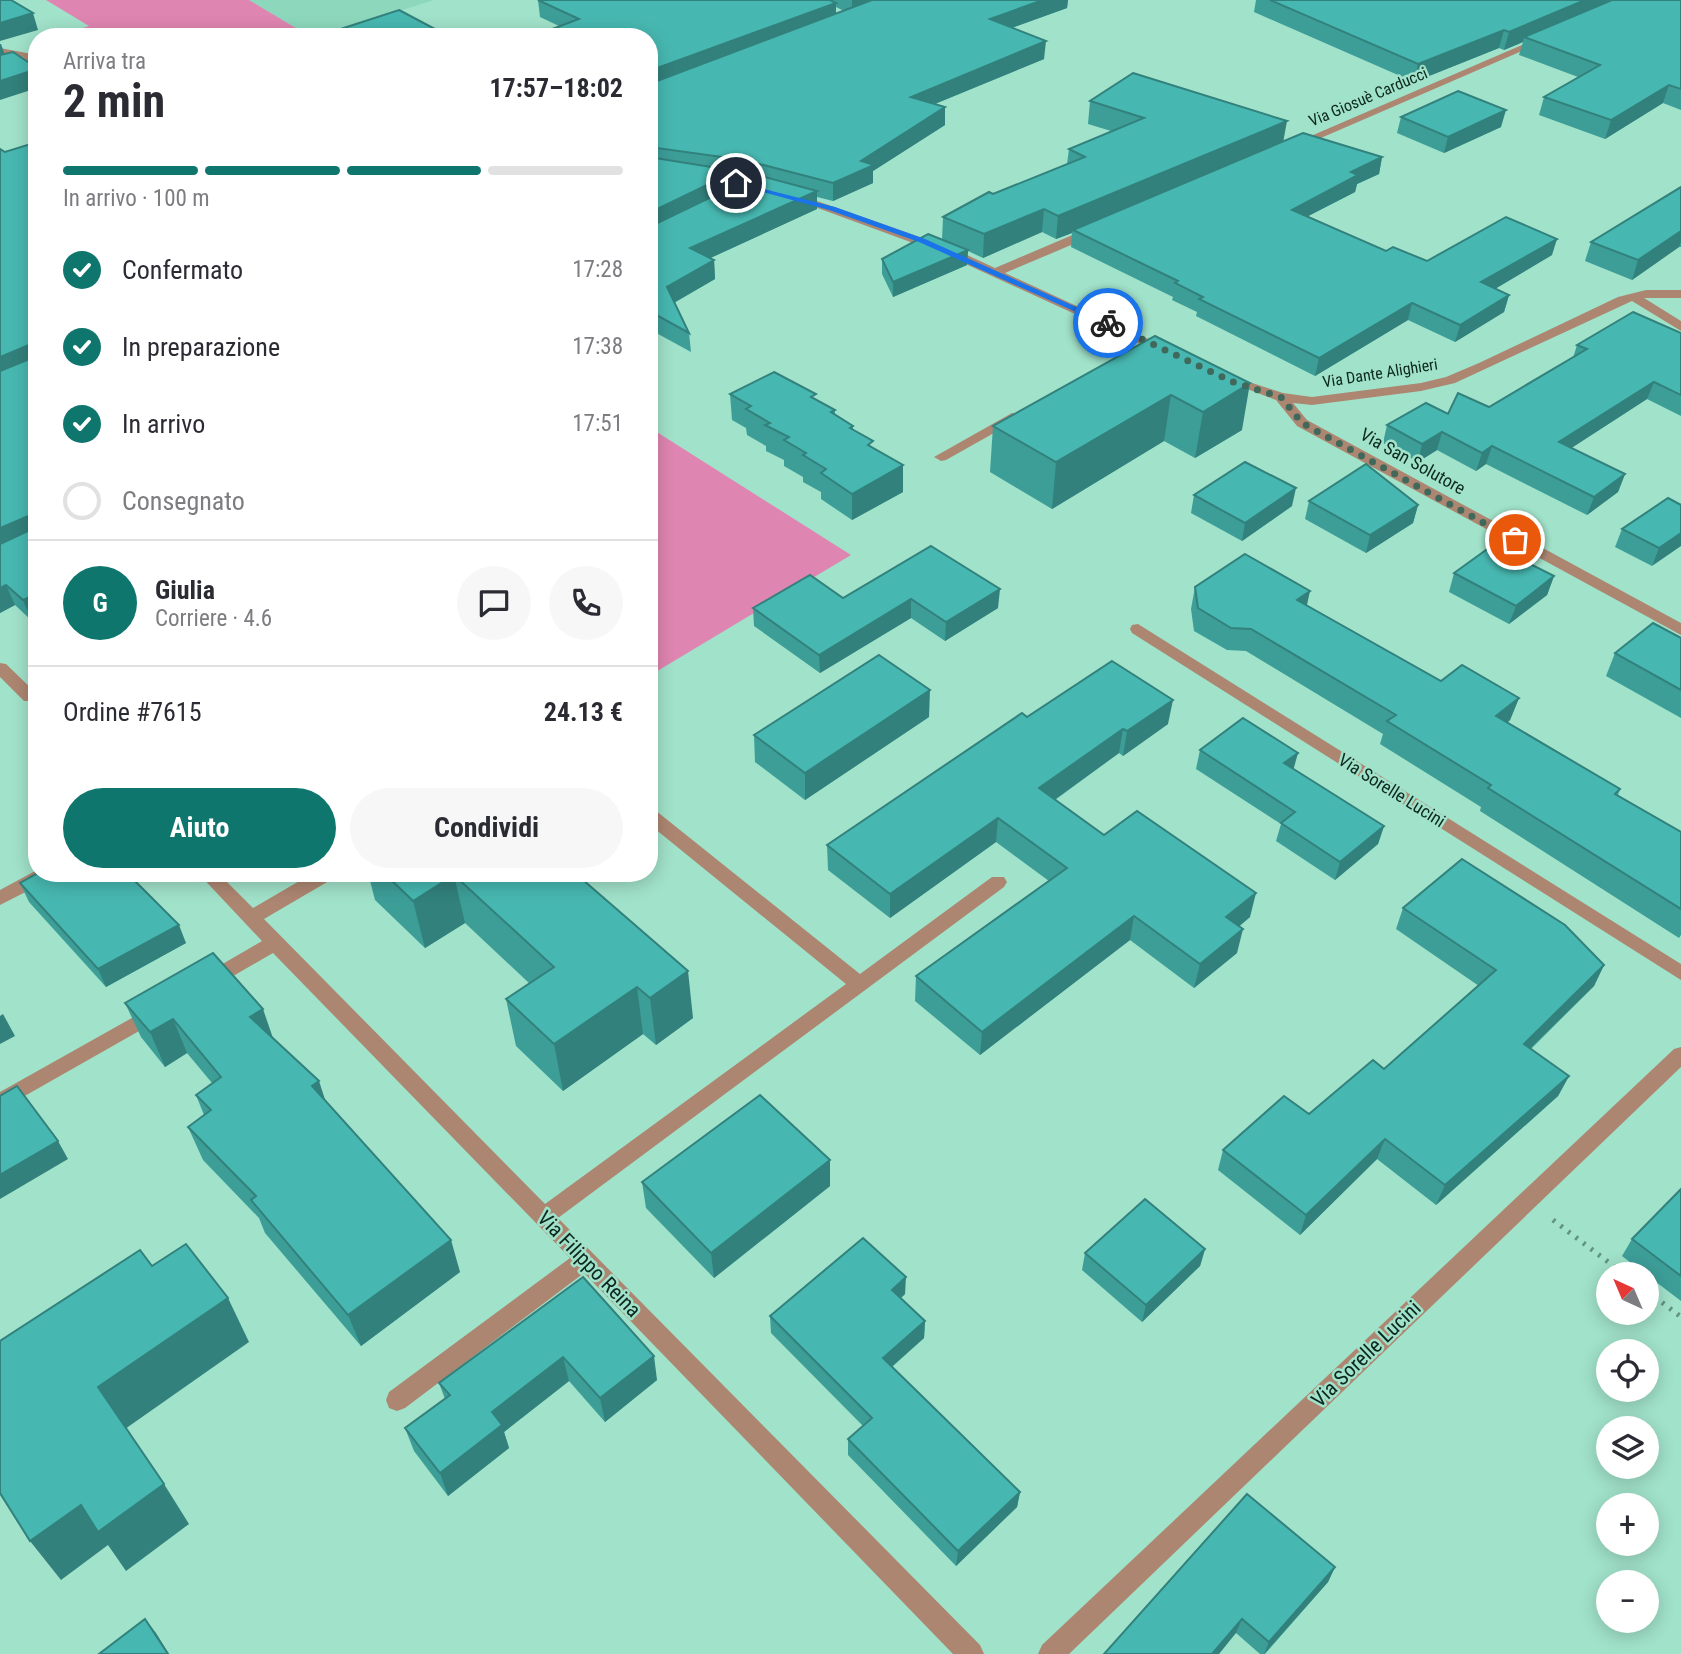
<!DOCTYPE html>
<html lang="it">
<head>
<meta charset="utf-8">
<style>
  body { margin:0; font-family:"Roboto Condensed",sans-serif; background:#f7f7f7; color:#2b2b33; height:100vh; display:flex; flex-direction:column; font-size:26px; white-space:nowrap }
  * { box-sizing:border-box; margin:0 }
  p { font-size:23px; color:#7c7c81 }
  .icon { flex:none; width:38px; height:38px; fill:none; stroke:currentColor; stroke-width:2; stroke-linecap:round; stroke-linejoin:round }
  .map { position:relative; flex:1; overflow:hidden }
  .sheet { position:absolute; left:28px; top:28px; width:630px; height:854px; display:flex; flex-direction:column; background:#fff; border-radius:28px; box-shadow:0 4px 18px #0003 }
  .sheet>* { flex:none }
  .needle { width:46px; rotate:316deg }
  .tools { position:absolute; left:1596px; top:1262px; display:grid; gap:14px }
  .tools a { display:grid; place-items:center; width:63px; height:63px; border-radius:50%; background:#fff; box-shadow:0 4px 18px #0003; font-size:35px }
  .pin { position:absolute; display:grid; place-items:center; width:60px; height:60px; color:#fff; margin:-30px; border:4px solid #fff; border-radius:50%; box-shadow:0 2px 7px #0007 }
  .courier { position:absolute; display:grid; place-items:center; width:70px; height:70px; margin:-35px; border:5px solid #1a73e8; border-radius:50%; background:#fff; color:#222; box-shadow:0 2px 9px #0007 }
  .headline em { font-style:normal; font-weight:700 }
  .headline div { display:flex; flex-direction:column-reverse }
  .headline { display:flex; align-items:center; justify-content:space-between; height:119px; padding:0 35px }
  h1 { font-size:46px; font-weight:700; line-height:52px }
  .bar { display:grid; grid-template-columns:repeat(4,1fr); gap:10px 7px; align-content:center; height:84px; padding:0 35px }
  .bar i { height:9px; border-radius:5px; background:#e1e1e2 }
  .bar .active { background:#0f766e }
  .bar p { grid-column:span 4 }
  .line { display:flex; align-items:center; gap:18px; padding:0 35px; border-top:2px solid #e1e1e2 }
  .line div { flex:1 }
  .round { display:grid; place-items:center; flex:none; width:74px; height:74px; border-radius:37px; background:#f7f7f7 }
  ol { padding:0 35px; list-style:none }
  li { display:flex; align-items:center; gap:21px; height:77px }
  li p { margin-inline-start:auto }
  li .icon { padding:7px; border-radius:50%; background:#0f766e; color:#fff; stroke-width:4 }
  li:last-child { color:#7c7c81 }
  li i { width:38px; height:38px; border:4px solid #e1e1e2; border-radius:50% }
  .cta { display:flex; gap:14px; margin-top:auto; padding:14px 35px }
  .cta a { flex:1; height:80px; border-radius:42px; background:#0f766e; color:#fff; font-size:28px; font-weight:700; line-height:80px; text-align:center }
  .cta a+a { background:#f7f7f7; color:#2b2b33 }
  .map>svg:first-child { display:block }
</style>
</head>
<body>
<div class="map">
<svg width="1681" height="1654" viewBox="0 0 1681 1654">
  <rect width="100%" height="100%" fill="#a1e2ca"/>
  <polygon fill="#8dd8bd" points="249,0 434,0 317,37 311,37"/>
  <g fill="#df85b1">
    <polygon points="46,0 249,0 311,37 55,37 89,26"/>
    <polygon points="652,429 851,555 649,676 649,431"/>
  </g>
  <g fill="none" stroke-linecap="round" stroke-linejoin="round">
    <g stroke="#629281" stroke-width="5" stroke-dasharray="2.5 7" stroke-linecap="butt">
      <polyline points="1553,1220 1624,1274"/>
      <polyline points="1647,1291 1681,1317"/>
    </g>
    <g fill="#ad8671" fill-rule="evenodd">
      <polygon points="1536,39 1545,41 1300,147 1290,145"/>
      <polygon points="0,48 37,55 37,61 0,72 0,66 25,58 0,54"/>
      <polygon points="797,194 954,249 995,268 1089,228 1097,228 1097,234 1005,273 1172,350 1170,353 1160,353 946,255 793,199 791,197"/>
      <polygon points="1646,290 1681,290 1681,298 1644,298 1681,321 1681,331 1632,301 1455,383 1421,391 1312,405 1293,403 1307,420 1681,623 1681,635 1297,426 1276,400 1221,379 1228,375 1283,393 1312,397 1421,383 1446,377 1479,363 1618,297"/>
      <polygon points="1012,413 1017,414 1017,420 946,460 941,461 934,457"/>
      <polygon points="1138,624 1681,964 1681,980 1132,633 1130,629 1132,625"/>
      <polygon points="0,663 6,664 36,693 36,701 24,701 0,677"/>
      <polygon points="649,808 655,810 860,974 992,877 1004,877 1007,882 1004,887 558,1218 980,1645 984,1654 953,1654 584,1273 405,1408 397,1411 389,1408 386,1400 389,1392 570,1258 273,953 216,986 209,988 202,986 200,981 202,976 262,941 198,873 218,873 253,908 313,873 337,873 334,878 264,919 545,1204 846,984 649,824"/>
      <polygon points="37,870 37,873 56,873 53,878 0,905 0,890"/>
      <polygon points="155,1005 162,1008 165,1013 162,1018 0,1110 0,1092"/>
      <polygon points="1681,1047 1681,1067 1069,1654 1038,1654 1042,1645 1674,1049"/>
    </g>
  </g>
  <g fill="#3d9e98" fill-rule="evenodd">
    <path d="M538 0H1068L1067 8 1012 28 1044 59 935 104 945 107V125L873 171V183L833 201 817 197V209L710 258 714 260 715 279 674 303 689 333 691 352 649 329V37L559 26 540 17ZM836 7 844 11 836 13ZM736 177 748 179 736 184Z"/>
    <polygon points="1256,0 1681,0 1681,110 1663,103 1605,139 1539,115 1544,97 1578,77 1519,55 1523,42 1504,50 1499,48 1414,82 1254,12"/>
    <polygon points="1090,101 1283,141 1382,157 1379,174 1357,184 1355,192 1308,216 1386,251 1427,261 1552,255 1495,289 1509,295 1504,312 1455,342 1408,320 1315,376 1196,316 1197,312 1172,300 1173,297 1071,247 1072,233 1056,239 1042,232 983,258 968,251 967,265 893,297 882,274 882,259 942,240 943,217 993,194 1067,164 1069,149 1111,131 1088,124"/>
    <polygon points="1401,117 1501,127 1444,153 1397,133"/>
    <polygon points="37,142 37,618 32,621 15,605 0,613 0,149 5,152"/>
    <polygon points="1681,187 1681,247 1679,247 1632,280 1585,261 1591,242"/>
    <polygon points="1681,333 1681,416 1647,399 1571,448 1625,474 1618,492 1587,515 1486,464 1476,471 1437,450 1418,462 1383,443 1387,425 1489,407 1573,358 1577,345"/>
    <polygon points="1155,336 1242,430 1195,458 1164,441 1052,509 990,472 993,426"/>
    <polygon points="730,394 816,400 835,410 835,415 853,426 853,430 873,448 903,465 903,492 852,520 821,499 821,492 803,482 803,477 784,466 784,460 766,451 766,446 747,435 746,428 732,420"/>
    <polygon points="1194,495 1292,506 1242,541 1191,513"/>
    <polygon points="1309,501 1418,505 1413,523 1366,553 1305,519"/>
    <polygon points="1681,505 1652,566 1615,547 1622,529"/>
    <polygon points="931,546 998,608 945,641 911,618 820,673 754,626 753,608 843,598"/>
    <polygon points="1454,573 1554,576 1547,595 1509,624 1449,592"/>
    <polygon points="1195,587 1307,605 1441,681 1519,698 1510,720 1508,722 1620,789 1618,795 1681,832 1681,935 1679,938 1480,811 1481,807 1380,744 1383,734 1246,651 1227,650 1194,631 1191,609"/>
    <polygon points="1681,638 1681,718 1606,676 1615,653"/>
    <polygon points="929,717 805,800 755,762 754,735"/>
    <polygon points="1027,717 1168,724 1123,756 1119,753 1055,800 1104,835 1250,917 1239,926 1237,953 1194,988 1130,940 980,1055 915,1001 916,976 1049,881 996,842 890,918 828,870 827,845"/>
    <polygon points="1200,750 1294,769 1384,826 1378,844 1335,880 1276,841 1281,824 1196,769"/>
    <polygon points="368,873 575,873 693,1018 656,1045 643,1034 563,1091 516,1046 506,999 529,983 465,923 425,948 375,900"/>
    <polygon points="20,883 186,943 106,987 29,902"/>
    <polygon points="1403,908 1604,965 1594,986 1531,1049 1569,1076 1558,1096 1436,1205 1377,1159 1300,1235 1218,1170 1223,1150 1309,1114 1384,1069 1479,986 1396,929"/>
    <polygon points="125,1003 274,1039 326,1102 460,1272 361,1346 265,1233 259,1218 203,1160 188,1127 204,1115 196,1095 212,1083 187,1053 165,1067 141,1037"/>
    <polygon points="830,1160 830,1186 714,1278 646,1208 642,1182"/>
    <polygon points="1681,1189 1681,1301 1622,1256 1632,1239"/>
    <polygon points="1205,1249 1200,1266 1142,1322 1082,1270 1085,1253"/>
    <polygon points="583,1277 657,1380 605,1422 569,1381 504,1432 509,1448 448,1496 414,1451 405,1428 445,1399 439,1383"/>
    <polygon points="905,1294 901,1298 925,1321 924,1338 892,1367 1020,1492 1017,1507 956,1566 848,1455 848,1439 863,1426 771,1333 770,1316"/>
    <polygon points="1335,1567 1328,1582 1265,1654 1260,1654 1236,1633 1104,1654"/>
  </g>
  <g fill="#32817c">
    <polygon points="852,0 889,0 852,14"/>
    <polygon points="1043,0 1068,0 1067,8 989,36 990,19"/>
    <polygon points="1585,0 1621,0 1524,37 1523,42 1504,50 1509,32"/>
    <polygon points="836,3 836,20 649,89 649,71"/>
    <polygon points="33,13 38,30 0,41 0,23"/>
    <polygon points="1504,30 1499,48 1414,82 1418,64"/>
    <polygon points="1046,41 1044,59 910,114 911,97"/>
    <polygon points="0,44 1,44 7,61 0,64"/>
    <polygon points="37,69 37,88 0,100 0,81"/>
    <polygon points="1669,85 1663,103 1605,139 1611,120"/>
    <polygon points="945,107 945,125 873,171 873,183 833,201 833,183 861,161"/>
    <polygon points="1506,110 1501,127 1444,153 1448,137"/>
    <polygon points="1287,121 1283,143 1073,230 1072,233 1056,239 1058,216"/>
    <polygon points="1382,157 1379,174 1357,184 1355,192 1289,226 1292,210 1351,172"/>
    <polygon points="736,171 736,189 649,232 649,213"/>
    <polygon points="817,191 817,209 691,267 690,248"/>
    <polygon points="1044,209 1042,232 983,258 984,234"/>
    <polygon points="1681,231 1681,242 1679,247 1632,280 1638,260"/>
    <polygon points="1557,239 1552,255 1476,300 1481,282"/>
    <polygon points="968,250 967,265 893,297 893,282"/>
    <polygon points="714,260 715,279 668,306 667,287"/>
    <polygon points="1509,295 1504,312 1455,342 1460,325"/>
    <polygon points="1412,303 1408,320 1315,376 1319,358"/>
    <polygon points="29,345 36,365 0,379 0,357"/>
    <polygon points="1654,382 1647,399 1553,460 1559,442"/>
    <polygon points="1250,383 1242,430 1195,458 1203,412"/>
    <polygon points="1171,395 1164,441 1052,509 1056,462"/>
    <polygon points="1442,432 1437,450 1418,462 1422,444"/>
    <polygon points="1492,446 1486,464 1476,471 1482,453"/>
    <polygon points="903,465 903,492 852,520 852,494"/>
    <polygon points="1625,474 1618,492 1587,515 1594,497"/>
    <polygon points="1296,488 1292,506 1242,541 1245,523"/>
    <polygon points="1418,505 1413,523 1366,553 1370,535"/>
    <polygon points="28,516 36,536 0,551 0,528"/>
    <polygon points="1681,533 1681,546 1652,566 1659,548"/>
    <polygon points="1554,576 1547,595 1509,624 1516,606"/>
    <polygon points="6,585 15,605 0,613 0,588"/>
    <polygon points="1000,589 998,608 945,641 946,622"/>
    <polygon points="1310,591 1305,614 1297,600"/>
    <polygon points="37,594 37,618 32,621 23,600"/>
    <polygon points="911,599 911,618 820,673 819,655"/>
    <polygon points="930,690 929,717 805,800 805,773"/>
    <polygon points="1519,698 1510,720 1488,738 1496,716"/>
    <polygon points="1173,700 1168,724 1123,756 1127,731"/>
    <polygon points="1123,729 1119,753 1036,813 1039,788"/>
    <polygon points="1298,753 1293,771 1284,763"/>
    <polygon points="998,818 996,842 890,918 890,894"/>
    <polygon points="1384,826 1378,844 1335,880 1340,862"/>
    <polygon points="454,875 465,923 425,948 413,901"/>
    <polygon points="1256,893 1250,917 1221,942 1226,917"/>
    <polygon points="1134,916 1130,940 980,1055 982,1032"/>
    <polygon points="179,925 186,943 106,987 98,969"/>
    <polygon points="1243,929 1237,953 1194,988 1200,964"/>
    <polygon points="1604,965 1594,986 1514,1064 1524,1044"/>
    <polygon points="688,971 693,1018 656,1045 650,998"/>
    <polygon points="637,987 643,1034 563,1091 554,1044"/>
    <polygon points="263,1009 275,1044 250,1017"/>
    <polygon points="3,1014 15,1036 0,1044 0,1016"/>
    <polygon points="173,1019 187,1053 165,1067 150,1032"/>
    <polygon points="1569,1076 1558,1096 1436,1205 1445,1185"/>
    <polygon points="319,1081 330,1115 312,1086"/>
    <polygon points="1385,1139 1377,1159 1300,1235 1306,1215"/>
    <polygon points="58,1141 68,1159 0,1199 0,1175"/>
    <polygon points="830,1160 830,1186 714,1278 711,1253"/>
    <polygon points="451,1240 460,1272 361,1346 348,1315"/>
    <polygon points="1205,1249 1200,1266 1142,1322 1146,1305"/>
    <polygon points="906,1277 905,1294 891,1307 892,1290"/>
    <polygon points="228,1298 249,1342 125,1429 98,1387"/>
    <polygon points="925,1321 924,1338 882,1375 883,1358"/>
    <polygon points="654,1356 657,1380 605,1422 600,1398"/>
    <polygon points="563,1357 569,1381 504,1432 509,1448 448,1496 440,1473 492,1412"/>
    <polygon points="164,1484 189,1524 126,1571 108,1545 61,1580 30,1541 81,1505"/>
    <polygon points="1020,1492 1017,1507 956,1566 958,1551"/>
    <polygon points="1335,1567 1328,1582 1264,1654 1269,1642"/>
    <polygon points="145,1619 156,1633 169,1654 168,1654"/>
    <polygon points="1242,1619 1236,1633 1219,1654 1212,1654"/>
  </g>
  <g fill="#47b8b1" stroke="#32817c" stroke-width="2">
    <polygon points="0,0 11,0 33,13 0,23"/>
    <polygon points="538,0 830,0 836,3 649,71 649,37 531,37 579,19"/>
    <polygon points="872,0 1043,0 990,19 1046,41 911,97 945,107 861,161 874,165 833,183 744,160 649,147 649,84"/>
    <polygon points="1270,0 1585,0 1509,32 1504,30 1418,64"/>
    <polygon points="1612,0 1681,0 1681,89 1669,85 1611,120 1544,97 1600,65 1524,37"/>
    <polygon points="399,10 450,37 316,37"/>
    <polygon points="13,52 37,68 37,69 0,81 0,55"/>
    <polygon points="1133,73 1287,121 1058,216 1044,209 984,234 943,217 989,192 993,194 1085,157 1069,149 1144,118 1090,101"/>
    <polygon points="1458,91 1506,110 1448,137 1401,117"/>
    <polygon points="1303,133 1382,157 1351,172 1358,175 1292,210 1386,251 1393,247 1427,261 1506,217 1557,239 1481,282 1509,295 1460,325 1412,303 1319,358 1199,299 1203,297 1175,283 1178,281 1073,230"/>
    <polygon points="37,142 37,594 23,600 6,585 0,588 0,544 30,530 32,518 28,516 0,528 0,371 32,358 33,348 29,345 0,357 0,149 5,152"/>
    <polygon points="649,157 736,171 649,213"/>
    <polygon points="757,175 817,191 690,248 714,260 667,287 689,333 649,311 649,227"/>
    <polygon points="1681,187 1681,231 1638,260 1591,242"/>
    <polygon points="928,234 968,250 893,282 882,259"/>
    <polygon points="1633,312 1681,333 1681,395 1654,382 1559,442 1625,474 1594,497 1492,446 1482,453 1442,432 1422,444 1387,425 1426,403 1448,414 1458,393 1489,407 1587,349 1577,345"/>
    <polygon points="1155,336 1250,383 1203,412 1171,395 1056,462 993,426"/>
    <polygon points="774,372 816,394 811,397 835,410 831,412 853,426 850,428 873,441 868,445 903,465 852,494 821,473 826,469 803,455 806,453 784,440 789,437 765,425 770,423 746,409 751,406 730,394"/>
    <polygon points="1245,462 1296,488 1245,523 1194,495"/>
    <polygon points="1366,464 1418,505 1370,535 1309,501"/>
    <polygon points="1668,498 1681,505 1681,533 1659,548 1622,529"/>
    <polygon points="1493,545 1554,576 1516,606 1454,573"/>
    <polygon points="931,546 1000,589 946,622 911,599 819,655 753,608 810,575 843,598"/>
    <polygon points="1245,554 1310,591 1297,600 1441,681 1462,665 1519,698 1496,716 1620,789 1615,794 1681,832 1681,909 1488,788 1491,785 1387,721 1396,715 1251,629 1231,628 1198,608 1195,587"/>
    <polygon points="1653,623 1681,638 1681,690 1615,653"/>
    <polygon points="879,655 930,690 805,773 754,735"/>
    <polygon points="1112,661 1173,700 1127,731 1123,729 1039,788 1104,835 1137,811 1256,893 1226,917 1243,929 1200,964 1134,916 982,1032 916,976 1067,868 998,818 890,894 827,845 1022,713 1027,717"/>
    <polygon points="1243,718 1298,753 1284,763 1384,826 1340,862 1281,823 1295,812 1200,750"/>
    <polygon points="1462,859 1565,925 1604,965 1524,1044 1569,1076 1445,1185 1385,1139 1306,1215 1223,1150 1284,1096 1309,1114 1373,1060 1384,1069 1496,970 1403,908"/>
    <polygon points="38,873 127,873 179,925 98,969 20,883"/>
    <polygon points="384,873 575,873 688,971 650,998 637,987 554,1044 506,999 554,967 454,875 413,901"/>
    <polygon points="213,953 263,1009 250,1017 319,1081 312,1086 451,1240 348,1315 251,1200 256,1196 188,1127 211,1110 196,1095 221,1077 173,1019 150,1032 125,1003"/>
    <polygon points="17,1086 58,1141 0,1175 0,1096"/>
    <polygon points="760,1095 830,1160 711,1253 642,1182"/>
    <polygon points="1681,1189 1681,1276 1632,1239"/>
    <polygon points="1145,1199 1205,1249 1146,1305 1085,1253"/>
    <polygon points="863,1238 906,1277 892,1290 925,1321 883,1358 1020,1492 958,1551 848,1439 872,1418 770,1316"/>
    <polygon points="186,1244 228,1298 98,1387 164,1484 98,1532 81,1505 30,1541 0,1493 0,1341 140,1250 152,1266"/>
    <polygon points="583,1277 654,1356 600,1398 563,1357 492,1412 502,1425 440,1473 405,1428 450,1395 439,1383"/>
    <polygon points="1247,1494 1335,1567 1269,1642 1242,1619 1212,1654 1104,1654"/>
    <polygon points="145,1619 168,1654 99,1654"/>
  </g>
  <polygon fill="#1a73e8" points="733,181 835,207 925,239 1112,323 1105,325 919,242 829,210 733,184"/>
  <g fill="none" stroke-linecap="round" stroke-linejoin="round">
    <polyline stroke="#41695b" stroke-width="7" stroke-dasharray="0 12.6" points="1108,323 1233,382 1281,397 1302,423 1515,540"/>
  </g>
  <g text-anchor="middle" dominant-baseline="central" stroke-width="5" stroke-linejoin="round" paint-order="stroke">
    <g font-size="16" fill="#0d281f" stroke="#a1e2ca">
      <text transform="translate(1368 97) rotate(-23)">Via Giosuè Carducci</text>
      <text transform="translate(1380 373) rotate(-9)">Via Dante Alighieri</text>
    </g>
    <g font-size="18" fill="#0d281f" stroke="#a1e2ca">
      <text transform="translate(1413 461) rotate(29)">Via San Solutore</text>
      <text transform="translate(1392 790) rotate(32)">Via Sorelle Lucini</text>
    </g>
    <g font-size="21" fill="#0d281f" stroke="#a1e2ca">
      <text transform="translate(589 1264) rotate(46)">Via Filippo Reina</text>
      <text transform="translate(1366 1354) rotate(-44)">Via Sorelle Lucini</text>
    </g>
  </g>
</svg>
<div class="tools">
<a><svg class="needle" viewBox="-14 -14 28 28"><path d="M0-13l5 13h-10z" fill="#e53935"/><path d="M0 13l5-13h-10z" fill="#7c7c81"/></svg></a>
<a><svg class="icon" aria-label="locate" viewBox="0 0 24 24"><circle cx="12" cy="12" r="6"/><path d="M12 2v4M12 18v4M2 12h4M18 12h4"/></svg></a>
<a><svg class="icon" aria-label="layers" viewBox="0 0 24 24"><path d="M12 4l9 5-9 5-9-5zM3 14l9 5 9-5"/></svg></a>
<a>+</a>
<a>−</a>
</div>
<div class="pin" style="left:1515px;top:540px;background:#ea580c"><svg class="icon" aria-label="bag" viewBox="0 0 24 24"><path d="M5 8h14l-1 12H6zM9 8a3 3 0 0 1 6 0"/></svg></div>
<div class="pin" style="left:736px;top:183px;background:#1f2937"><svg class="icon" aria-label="home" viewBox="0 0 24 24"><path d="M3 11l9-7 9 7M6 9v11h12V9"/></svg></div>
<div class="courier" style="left:1108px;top:323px"><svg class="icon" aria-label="bike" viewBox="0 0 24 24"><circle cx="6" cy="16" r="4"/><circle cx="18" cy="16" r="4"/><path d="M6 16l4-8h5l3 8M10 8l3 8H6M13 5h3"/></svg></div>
<section class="sheet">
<div class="headline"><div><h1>2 min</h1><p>Arriva tra</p></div><em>17:57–18:02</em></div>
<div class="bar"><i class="active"></i><i class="active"></i><i class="active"></i><i></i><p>In arrivo · 100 m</p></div>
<ol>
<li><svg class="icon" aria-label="check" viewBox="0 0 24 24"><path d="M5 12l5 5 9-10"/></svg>Confermato<p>17:28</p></li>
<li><svg class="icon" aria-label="check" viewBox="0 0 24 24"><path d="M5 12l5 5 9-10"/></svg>In preparazione<p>17:38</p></li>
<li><svg class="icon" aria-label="check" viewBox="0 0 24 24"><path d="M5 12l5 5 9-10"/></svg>In arrivo<p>17:51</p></li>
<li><i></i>Consegnato</li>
</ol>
<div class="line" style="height:126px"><b class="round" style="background:#0f766e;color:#fff">G</b><div><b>Giulia</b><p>Corriere · 4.6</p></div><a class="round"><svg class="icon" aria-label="chat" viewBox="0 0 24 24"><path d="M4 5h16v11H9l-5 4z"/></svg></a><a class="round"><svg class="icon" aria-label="phone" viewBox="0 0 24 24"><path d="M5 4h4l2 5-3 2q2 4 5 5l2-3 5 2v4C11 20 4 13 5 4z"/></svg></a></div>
<div class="line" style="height:91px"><div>Ordine #7615</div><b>24.13 €</b></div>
<div class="cta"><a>Aiuto</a><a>Condividi</a></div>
</section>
</div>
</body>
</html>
